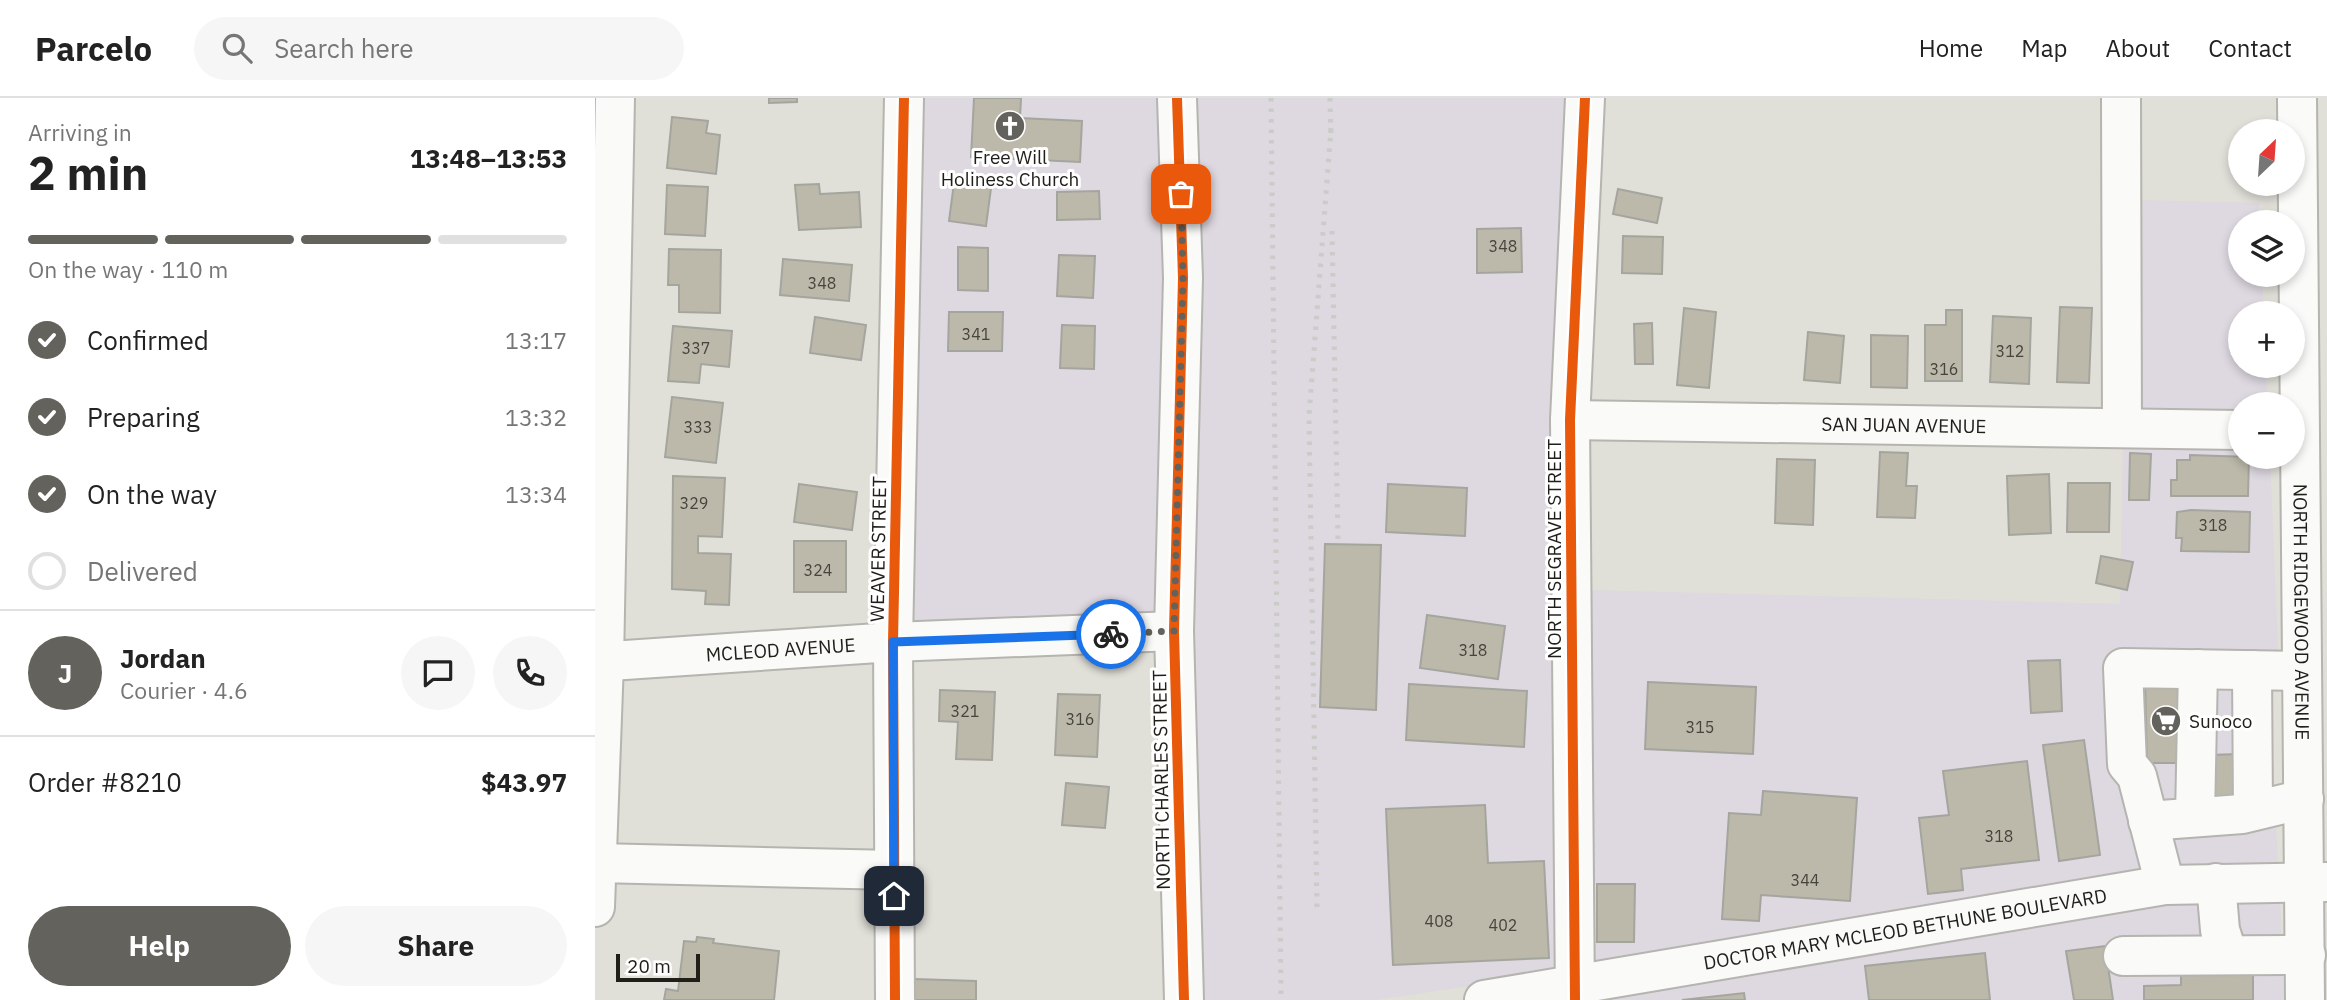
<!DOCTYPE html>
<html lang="en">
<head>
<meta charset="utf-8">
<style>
  body { margin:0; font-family:"IBM Plex Sans",sans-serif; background:#f6f6f6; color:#222; height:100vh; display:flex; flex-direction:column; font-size:26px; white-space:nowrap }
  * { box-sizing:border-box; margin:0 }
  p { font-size:23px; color:#767676 }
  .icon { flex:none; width:38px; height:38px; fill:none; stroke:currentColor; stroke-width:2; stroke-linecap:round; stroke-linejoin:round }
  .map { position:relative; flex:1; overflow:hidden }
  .panel { display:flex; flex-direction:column; background:#fff; width:595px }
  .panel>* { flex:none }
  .needle { width:46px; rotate:25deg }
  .tools { position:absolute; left:1633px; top:21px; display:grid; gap:14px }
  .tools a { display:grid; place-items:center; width:77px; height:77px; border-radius:50%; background:#fff; box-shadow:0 4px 10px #0003; font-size:35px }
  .scale { position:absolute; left:21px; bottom:18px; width:84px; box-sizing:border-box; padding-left:7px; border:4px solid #1f1e19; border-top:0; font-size:19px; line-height:24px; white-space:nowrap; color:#1f1e19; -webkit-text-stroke:5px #fff; paint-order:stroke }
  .pin { position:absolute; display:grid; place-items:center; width:60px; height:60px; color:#fff; margin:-30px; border-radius:14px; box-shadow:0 4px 10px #0006 }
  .courier { position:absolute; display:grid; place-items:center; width:70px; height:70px; margin:-35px; border:5px solid #1a73e8; border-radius:50%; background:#fff; color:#222; box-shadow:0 2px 9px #0007 }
  .headline em { font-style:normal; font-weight:700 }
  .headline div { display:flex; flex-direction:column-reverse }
  .headline { display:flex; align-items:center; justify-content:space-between; height:119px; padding:0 28px }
  h1 { font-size:46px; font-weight:700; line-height:52px }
  .bar { display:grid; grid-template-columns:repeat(4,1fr); gap:10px 7px; align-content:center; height:84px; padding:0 28px }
  .bar i { height:9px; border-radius:5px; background:#e0e0e0 }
  .bar .selected { background:#63625c }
  .bar p { grid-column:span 4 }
  .line { display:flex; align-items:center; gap:18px; padding:0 28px; border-top:2px solid #e0e0e0 }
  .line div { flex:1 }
  .round { display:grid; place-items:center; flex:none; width:74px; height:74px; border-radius:37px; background:#f6f6f6 }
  ol { padding:0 28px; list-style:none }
  li { display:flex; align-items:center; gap:21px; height:77px }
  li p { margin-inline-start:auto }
  li .icon { padding:7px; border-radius:50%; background:#63625c; color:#fff; stroke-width:4 }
  li:last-child { color:#767676 }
  li i { width:38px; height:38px; border:4px solid #e0e0e0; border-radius:50% }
  .cta { display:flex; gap:14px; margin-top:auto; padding:14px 28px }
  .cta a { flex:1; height:80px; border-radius:42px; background:#63625c; color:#fff; font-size:28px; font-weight:700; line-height:80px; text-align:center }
  .cta a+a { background:#f6f6f6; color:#222 }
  header { display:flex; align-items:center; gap:42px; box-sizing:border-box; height:98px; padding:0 35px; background:#fff; border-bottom:2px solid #e0e0e0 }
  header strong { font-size:33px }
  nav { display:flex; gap:38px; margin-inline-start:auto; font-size:24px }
  .search { width:490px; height:63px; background:#f6f6f6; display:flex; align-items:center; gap:18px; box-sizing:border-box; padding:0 24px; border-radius:38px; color:#767676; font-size:26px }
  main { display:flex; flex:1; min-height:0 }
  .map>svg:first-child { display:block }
</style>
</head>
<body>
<header>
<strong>Parcelo</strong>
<div class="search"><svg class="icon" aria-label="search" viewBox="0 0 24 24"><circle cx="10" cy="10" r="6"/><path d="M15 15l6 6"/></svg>Search here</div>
<nav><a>Home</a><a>Map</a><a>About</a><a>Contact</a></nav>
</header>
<main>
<section class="panel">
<div class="headline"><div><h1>2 min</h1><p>Arriving in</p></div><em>13:48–13:53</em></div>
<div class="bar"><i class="selected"></i><i class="selected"></i><i class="selected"></i><i></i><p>On the way · 110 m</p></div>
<ol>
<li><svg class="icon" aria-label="check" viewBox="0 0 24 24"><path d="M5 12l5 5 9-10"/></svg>Confirmed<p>13:17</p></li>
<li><svg class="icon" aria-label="check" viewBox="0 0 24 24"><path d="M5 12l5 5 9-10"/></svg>Preparing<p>13:32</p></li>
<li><svg class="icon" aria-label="check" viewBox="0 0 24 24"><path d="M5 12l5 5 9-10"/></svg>On the way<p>13:34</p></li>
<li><i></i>Delivered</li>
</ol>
<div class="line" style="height:126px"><b class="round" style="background:#63625c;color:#fff">J</b><div><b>Jordan</b><p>Courier · 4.6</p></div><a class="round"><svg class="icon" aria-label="chat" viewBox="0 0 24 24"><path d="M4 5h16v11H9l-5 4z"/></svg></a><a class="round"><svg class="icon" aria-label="phone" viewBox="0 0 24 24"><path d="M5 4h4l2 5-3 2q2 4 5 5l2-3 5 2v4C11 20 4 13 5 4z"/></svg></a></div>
<div class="line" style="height:91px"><div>Order #8210</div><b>$43.97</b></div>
<div class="cta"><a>Help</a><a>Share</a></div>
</section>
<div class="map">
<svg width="1732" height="902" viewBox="0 0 1732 902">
  <rect width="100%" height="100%" fill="#e0dfd8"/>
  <g fill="#ded8e0">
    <polygon points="324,0 567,0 573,182 565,518 313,528"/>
    <polygon points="597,0 976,0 964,875 780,902 603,902 595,532"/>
    <polygon points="1541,102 1664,105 1665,124 1645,124 1645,177 1667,177 1669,215 1645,215 1645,268 1671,268 1672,306 1645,306 1645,316 1542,315"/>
    <polygon points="1528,347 1645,348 1645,359 1675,359 1683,552 1676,618 1683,769 994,870 991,492 1525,506"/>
    <polygon points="1685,800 1689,902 995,902 1570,803"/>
  </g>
  <g fill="#bcb9aa" stroke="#a5a59f" stroke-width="2">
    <polygon points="174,0 202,0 202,4 174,5"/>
    <polygon points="379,0 426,0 425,20 487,23 485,64 376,59"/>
    <polygon points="77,19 113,23 111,35 125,37 121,76 72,70"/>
    <polygon points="359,85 396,90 391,128 354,123"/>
    <polygon points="224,86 225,96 264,94 266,129 204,132 200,87"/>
    <polygon points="72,87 113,89 110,138 70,136"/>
    <polygon points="1023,91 1067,100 1062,125 1018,116"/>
    <polygon points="504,93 505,121 462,122 462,94"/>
    <polygon points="926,130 927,174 882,175 882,131"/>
    <polygon points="1028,138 1068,139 1067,176 1027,175"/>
    <polygon points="363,149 393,150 393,193 363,192"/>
    <polygon points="74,151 126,152 125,215 84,214 84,187 73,187"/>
    <polygon points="464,157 500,158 498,200 462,198"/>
    <polygon points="188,161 257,167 254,203 185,197"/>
    <polygon points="1465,209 1497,210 1494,285 1462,284"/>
    <polygon points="1089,210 1121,214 1114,290 1082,287"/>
    <polygon points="1351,212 1367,212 1367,283 1330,283 1330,227 1351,227"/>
    <polygon points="354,214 408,214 407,253 353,253"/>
    <polygon points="1398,218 1436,220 1434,286 1395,284"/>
    <polygon points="220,219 271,227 266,262 215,255"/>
    <polygon points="1057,225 1058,266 1040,266 1039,226"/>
    <polygon points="467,227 500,228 499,271 465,270"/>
    <polygon points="78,228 137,233 134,269 106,266 104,285 73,283"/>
    <polygon points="1213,234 1249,238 1245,285 1209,282"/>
    <polygon points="1276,237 1313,238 1312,290 1276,289"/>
    <polygon points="77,299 128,305 121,365 70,359"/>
    <polygon points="1285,354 1313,355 1311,388 1322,388 1320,420 1282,419"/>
    <polygon points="1535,355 1556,356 1554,402 1534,402"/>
    <polygon points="1595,357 1654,359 1653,398 1576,398 1576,382 1582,382 1582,362 1595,362"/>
    <polygon points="1182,361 1220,362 1218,427 1180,425"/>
    <polygon points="1454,376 1456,435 1414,437 1412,378"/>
    <polygon points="78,378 130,380 127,439 103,438 103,455 136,456 134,507 110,506 111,493 77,491"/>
    <polygon points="1473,385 1515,385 1514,434 1472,434"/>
    <polygon points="204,386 262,394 257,432 199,424"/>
    <polygon points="793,386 872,390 870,438 791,434"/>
    <polygon points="1596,412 1655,414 1654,454 1586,453 1587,440 1581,440 1582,414"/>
    <rect x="199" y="443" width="52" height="51"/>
    <polygon points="730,446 786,447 781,612 725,609"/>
    <polygon points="1506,458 1538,464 1532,492 1501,485"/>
    <polygon points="832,517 910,528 903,581 825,570"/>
    <polygon points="1465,562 1467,613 1436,615 1433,563"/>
    <polygon points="1591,580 1593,665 1552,665 1550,581"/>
    <polygon points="1053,584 1161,589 1158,656 1050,651"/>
    <polygon points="814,586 932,593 929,649 811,642"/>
    <polygon points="345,592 400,594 397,662 361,661 363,624 344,623"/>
    <polygon points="463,596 505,597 502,659 460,657"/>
    <polygon points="1489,642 1505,757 1464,763 1448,647"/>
    <polygon points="1645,656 1646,703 1615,704 1613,657"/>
    <polygon points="1432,663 1444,762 1366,771 1368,792 1333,796 1324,720 1354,717 1348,673"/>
    <polygon points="471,685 514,689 510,730 467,727"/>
    <polygon points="1168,693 1262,700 1255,803 1166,797 1164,823 1127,821 1134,715 1166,717"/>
    <polygon points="890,707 893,765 949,763 954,860 798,867 791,711"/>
    <polygon points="1002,786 1040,786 1039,844 1002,844"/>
    <polygon points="102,839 119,841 118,845 184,853 179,902 69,902 71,891 83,893 89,843 101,844"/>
    <polygon points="1510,848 1518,902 1479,902 1471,853"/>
    <polygon points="1390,855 1395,902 1274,902 1270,868"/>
    <polygon points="1586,867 1658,873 1658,902 1549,902 1549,888 1586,887"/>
    <polygon points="319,881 381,883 381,902 319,902"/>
    <polygon points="1149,895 1150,902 1087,902"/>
  </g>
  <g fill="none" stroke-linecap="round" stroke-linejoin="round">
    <g stroke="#b5b4ae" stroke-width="42">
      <g id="minor">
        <polyline points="582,0 588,180 579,533 589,902"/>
        <polyline points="1526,0 1527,330"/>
        <path id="s1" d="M975 322 1645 332"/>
        <path id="s2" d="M0 564 298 544 579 533"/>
        <polyline points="1657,572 1658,713"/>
        <polyline points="1600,719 1603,571"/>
        <polyline points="1553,723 1647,716 1709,701"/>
        <polyline points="2,765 299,772"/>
        <polyline points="1621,785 1625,832 1633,857"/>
        <polyline points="1570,787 1542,678 1532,666 1528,570 1707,573"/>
        <polyline points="0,809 9,564 20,0"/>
        <polyline points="1528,858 1711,857"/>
        <polyline points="300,902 298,544 309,0"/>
        <path id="s3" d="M889 902 1570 787 1732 784"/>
        <polyline points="980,902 975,322 990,0"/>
      </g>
    </g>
    <g stroke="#b5b4ae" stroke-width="42">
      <g id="major">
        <path id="s4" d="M1702 0 1710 902"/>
      </g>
    </g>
    <use href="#minor" stroke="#fafaf9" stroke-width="38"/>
    <use href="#major" stroke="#fafaf9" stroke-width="38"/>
    <g stroke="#cbcbc8" stroke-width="5" stroke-dasharray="3.5 7" stroke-linecap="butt">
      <polyline points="676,0 686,902"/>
      <polyline points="735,0 736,38"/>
      <polyline points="737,133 743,443"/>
      <polyline points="722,809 714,318 736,30"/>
    </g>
    <g stroke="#fff" stroke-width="15">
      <g id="cycleway">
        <polyline points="582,0 588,180 579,533 589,902"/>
        <polyline points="300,902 298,544 309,0"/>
        <polyline points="980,902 975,322 990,0"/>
      </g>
    </g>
    <use href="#cycleway" stroke="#e8590c" stroke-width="10"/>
  </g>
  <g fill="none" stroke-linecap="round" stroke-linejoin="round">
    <polyline stroke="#63625c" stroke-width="7" stroke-dasharray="0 12.6" points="516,536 579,533 588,180 586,96"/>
    <polyline stroke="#1a73e8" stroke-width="9" points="299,798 298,544 516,536"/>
  </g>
  <defs>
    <g id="church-disc" transform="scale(1.575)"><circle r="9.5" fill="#63625c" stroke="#fff"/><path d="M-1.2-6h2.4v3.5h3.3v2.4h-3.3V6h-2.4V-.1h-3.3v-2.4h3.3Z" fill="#fff"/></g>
    <g id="supermarket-disc" transform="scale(1.575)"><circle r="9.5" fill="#63625c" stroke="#fff"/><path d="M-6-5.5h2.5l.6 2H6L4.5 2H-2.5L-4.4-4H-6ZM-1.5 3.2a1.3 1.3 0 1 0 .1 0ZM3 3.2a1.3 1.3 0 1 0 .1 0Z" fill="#fff"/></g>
  </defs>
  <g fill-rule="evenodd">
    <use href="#church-disc" x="415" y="28"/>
    <use href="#supermarket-disc" x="1571" y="623"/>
  </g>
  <g text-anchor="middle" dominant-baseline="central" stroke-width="6" stroke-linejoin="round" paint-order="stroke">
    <g font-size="16" fill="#46453d">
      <text x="908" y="148">348</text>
      <text x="227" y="185">348</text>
      <text x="381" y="236">341</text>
      <text x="101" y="250">337</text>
      <text x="1415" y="253">312</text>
      <text x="1349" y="271">316</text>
      <text x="103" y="329">333</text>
      <text x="99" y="405">329</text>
      <text x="1618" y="427">318</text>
      <text x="223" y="472">324</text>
      <text x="878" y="552">318</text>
      <text x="370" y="613">321</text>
      <text x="485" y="621">316</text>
      <text x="1105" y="629">315</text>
      <text x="1404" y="738">318</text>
      <text x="1210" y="782">344</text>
      <text x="844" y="823">408</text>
      <text x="908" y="827">402</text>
    </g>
    <g font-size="19" fill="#1f1e19" stroke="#fff">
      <text x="415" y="59">Free Will<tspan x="415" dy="22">Holiness Church</tspan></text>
      <text x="1594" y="623" text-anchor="start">Sunoco</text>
    </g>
    <g font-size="19" fill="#1f1e19" stroke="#fff">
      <text stroke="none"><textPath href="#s1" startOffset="334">SAN JUAN AVENUE</textPath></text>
      <text transform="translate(283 451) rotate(-89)">WEAVER STREET</text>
      <text transform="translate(959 451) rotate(-90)">NORTH SEGRAVE STREET</text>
      <text stroke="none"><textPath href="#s4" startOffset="514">NORTH RIDGEWOOD AVENUE</textPath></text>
      <text stroke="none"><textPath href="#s2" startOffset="186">MCLEOD AVENUE</textPath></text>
      <text transform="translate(566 682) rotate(-91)">NORTH CHARLES STREET</text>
      <text stroke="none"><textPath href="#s3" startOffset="427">DOCTOR MARY MCLEOD BETHUNE BOULEVARD</textPath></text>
    </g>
  </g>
</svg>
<div class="tools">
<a><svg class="needle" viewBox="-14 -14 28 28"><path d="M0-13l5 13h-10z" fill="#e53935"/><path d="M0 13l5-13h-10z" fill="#767676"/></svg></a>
<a><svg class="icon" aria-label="layers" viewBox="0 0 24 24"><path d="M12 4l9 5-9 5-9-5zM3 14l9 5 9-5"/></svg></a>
<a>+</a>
<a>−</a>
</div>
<div class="scale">20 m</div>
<div class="pin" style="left:586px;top:96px;background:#ea580c"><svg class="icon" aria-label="bag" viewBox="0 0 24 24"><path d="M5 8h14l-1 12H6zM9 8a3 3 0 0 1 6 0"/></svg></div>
<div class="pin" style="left:299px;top:798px;background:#1f2937"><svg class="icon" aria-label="home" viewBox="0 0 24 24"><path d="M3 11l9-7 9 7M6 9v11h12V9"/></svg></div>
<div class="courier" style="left:516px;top:536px"><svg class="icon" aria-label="bike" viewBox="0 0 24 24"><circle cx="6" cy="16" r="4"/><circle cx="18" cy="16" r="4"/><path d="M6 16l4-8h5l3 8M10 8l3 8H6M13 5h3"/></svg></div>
</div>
</main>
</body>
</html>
